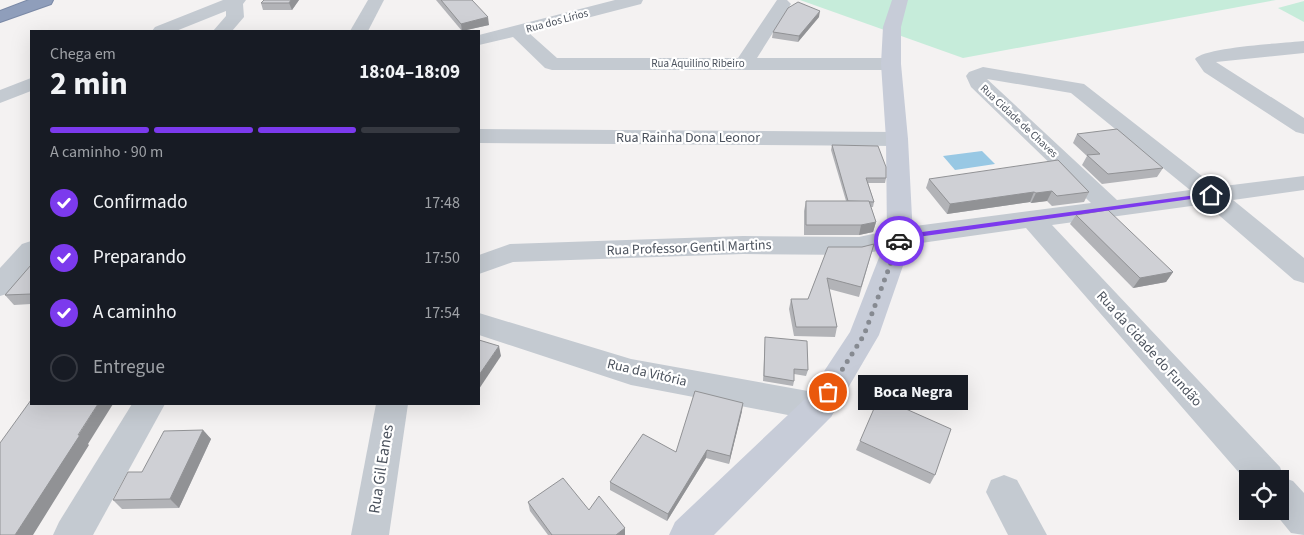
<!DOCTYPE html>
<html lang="pt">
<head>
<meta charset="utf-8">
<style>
  body { margin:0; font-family:"Source Sans 3",sans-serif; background:#20242c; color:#f1f3f6; height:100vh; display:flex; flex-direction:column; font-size:19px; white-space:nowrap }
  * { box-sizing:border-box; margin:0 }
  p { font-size:16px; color:#9ea1a6 }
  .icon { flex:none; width:28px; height:28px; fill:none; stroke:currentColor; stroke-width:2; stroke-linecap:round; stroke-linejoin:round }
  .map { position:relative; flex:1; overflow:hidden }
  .side { position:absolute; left:30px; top:30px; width:450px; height:375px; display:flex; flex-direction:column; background:#171b24; border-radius:0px; box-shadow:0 5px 20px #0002 }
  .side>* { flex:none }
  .fabs { position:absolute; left:1239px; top:470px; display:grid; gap:10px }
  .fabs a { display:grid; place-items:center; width:50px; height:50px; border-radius:0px; background:#171b24; box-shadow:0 5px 20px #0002; font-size:25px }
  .pin { position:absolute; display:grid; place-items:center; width:42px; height:42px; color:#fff; margin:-21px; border:2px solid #fff; border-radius:50%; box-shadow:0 1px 5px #0007 }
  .courier { position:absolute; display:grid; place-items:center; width:50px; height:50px; margin:-25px; border:4px solid #7c3aed; border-radius:50%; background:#fff; color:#222; box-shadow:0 1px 6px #0007 }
  .bubble { position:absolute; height:35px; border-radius:0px; background:#171b24; box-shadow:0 5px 20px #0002; font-size:16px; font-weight:700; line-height:35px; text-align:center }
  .head em { font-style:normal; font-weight:700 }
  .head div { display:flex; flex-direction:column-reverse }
  .head { display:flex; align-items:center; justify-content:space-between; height:85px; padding:0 20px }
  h1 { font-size:32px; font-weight:700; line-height:38px }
  .bar { display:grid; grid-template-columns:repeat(4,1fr); gap:8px 5px; align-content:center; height:60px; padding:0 20px }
  .bar i { height:6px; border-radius:4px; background:#363941 }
  .bar .selected { background:#7c3aed }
  .bar p { grid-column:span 4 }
  ol { padding:0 20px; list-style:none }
  li { display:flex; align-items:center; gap:15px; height:55px }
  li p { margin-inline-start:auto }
  li .icon { padding:5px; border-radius:50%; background:#7c3aed; color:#fff; stroke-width:4 }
  li:last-child { color:#9ea1a6 }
  li i { width:28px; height:28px; border:2px solid #363941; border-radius:50% }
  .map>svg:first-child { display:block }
</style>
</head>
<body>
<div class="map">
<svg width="1304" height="535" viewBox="0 0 1304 535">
  <rect width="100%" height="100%" fill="#f4f2f2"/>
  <g fill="#c6ecda">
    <polygon points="800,0 1276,0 963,58"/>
    <polygon points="1304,1 1304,22 1278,8"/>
  </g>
  <polygon fill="#98c8e4" points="982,151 995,164 955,170 943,156"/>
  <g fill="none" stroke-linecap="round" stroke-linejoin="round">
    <g stroke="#7a89a6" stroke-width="2">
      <polygon id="highway" points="29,0 53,0 51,4 0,22 0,11"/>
    </g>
    <g fill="#c4cad1" fill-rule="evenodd">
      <polygon points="223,0 246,0 243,4 244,17 232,31 213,31 226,16 226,11 176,31 152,31 155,27"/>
      <polygon points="368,0 384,0 368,31 350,31"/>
      <polygon points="615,0 643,0 641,4 529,33 557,58 738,58 777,0 787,0 791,4 757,58 891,58 898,60 901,64 898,68 891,70 552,70 545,68 513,37 479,45 479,35"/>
      <path d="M1304 41V53L1216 62 1304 118V134L1296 132 1204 72 1195 59C1204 47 1286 43 1304 41Z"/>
      <path d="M983 67 1084 84 1216 187 1304 176V190L1233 200 1304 258V283L1294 280 1206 204 1052 225 1280 467 1284 478 1293 481 1304 493V535L1291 533 1273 511H1280V479H1248V483L1026 228 900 246 859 255 743 254 513 262 479 274V255L510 244 743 236 859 237 900 228 1091 203 971 87 966 76 969 72ZM987 79 1071 93 1190 190 1117 200Z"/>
      <polygon points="31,78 31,91 0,103 0,90"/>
      <polygon points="479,129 897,132 905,134 908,139 905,144 897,146 479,143"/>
      <polygon points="31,241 31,268 10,293 0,296 0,268 22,244"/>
      <polygon points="479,313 631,359 819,393 831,397 836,407 831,417 819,421 631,385 479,335"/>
      <polygon points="132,404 165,404 93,535 53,535 59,522"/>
      <polygon points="376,404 408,404 389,535 351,535"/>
      <polygon points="1004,475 1017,480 1047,535 1008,535 986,492 991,480"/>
    </g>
    <polygon fill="#c7ccd8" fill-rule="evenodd" points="892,0 908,0 901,27 901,64 908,139 913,237 879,335 831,417 714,535 669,535 675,522 807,397 850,332 887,237 886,139 881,64 883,27"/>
    <use href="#highway" fill="#8f9ebb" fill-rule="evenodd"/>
  </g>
  <g fill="#b2b3b7">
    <polygon points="299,0 292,10 263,10 261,3"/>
    <polygon points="436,0 472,0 489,25 462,31"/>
    <polygon points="819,17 798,42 772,38 773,32"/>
    <polygon points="1077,134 1163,168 1157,177 1102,184 1082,165 1087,156 1073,143"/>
    <polygon points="832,145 886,178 885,183 868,183 874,202 873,207 871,207 876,222 873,232 859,235 804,235 804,211 806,201 846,201 831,150"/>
    <polygon points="929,179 1089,192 1084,202 1052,206 1047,201 1031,203 1030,202 947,214 926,188"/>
    <polygon points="1076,215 1173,272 1166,282 1133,288 1070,224"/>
    <polygon points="874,244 859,297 829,289 837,327 835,337 794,336 789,309 791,299 808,299 828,247 862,247"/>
    <polygon points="31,265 31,304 14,305 5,295"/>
    <polygon points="765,337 808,370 806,376 794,374 794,381 793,386 763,381"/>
    <polygon points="742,411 729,464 706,458 667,521 610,490 610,482 676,452"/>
    <polygon points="203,430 211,439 179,508 122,509 113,500 142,472"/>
    <polygon points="860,441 935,475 930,484 856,450"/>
    <polygon points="528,502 589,510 625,528 625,535 548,535 530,511"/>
  </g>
  <g fill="#919295">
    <polygon points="291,0 299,0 292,10 289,3"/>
    <polygon points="820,11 819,17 798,42 799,36"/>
    <polygon points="488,17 489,25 462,31 461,24"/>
    <polygon points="1052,191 1047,201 1031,203 1036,193"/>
    <polygon points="1034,192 1030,202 947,214 950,204"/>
    <polygon points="876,222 873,232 859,235 861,225"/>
    <polygon points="1173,272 1166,282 1133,288 1140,278"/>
    <polygon points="499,346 501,356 479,389 479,375"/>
    <polygon points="743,403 742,411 729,464 730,456"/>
    <polygon points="98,404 113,404 88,444 89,445 33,535 15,535"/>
    <polygon points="203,430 211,439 179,508 170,499"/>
    <polygon points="707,450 706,458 667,521 668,514"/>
    <polygon points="625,528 625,535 616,535"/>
  </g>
  <g fill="#cfd0d5" stroke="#919295">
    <polygon points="264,0 291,0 289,3 261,3"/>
    <polygon points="441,0 472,0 488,17 461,24"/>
    <polygon points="798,2 820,11 799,36 773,32 788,8"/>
    <polygon points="1117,129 1163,168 1108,174 1087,155 1100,154 1077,134"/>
    <polygon points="832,145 878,146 886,167 886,178 866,178 874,202 848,201"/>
    <polygon points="1058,160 1089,192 1057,196 1052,191 1036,193 1034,192 950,204 929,179"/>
    <polygon points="806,201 869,201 876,222 861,225 806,225"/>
    <polygon points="1108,210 1173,272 1140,278 1076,215"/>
    <polygon points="874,244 861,287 827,278 837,327 796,327 791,299 808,299 828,247 862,247"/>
    <polygon points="31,265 31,294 5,295"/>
    <polygon points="765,337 807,341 808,370 794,369 794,381 764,376"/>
    <polygon points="479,340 499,346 479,375"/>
    <polygon points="695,391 743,403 730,456 707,450 668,514 610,482 643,434 676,452"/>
    <polygon points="879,397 951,429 935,475 860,441"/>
    <polygon points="31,400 31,404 98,404 78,435 80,435 15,535 0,535 0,443"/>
    <polygon points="203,430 170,499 113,500 128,472 142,472 164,431"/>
    <polygon points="563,478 589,510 599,496 625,528 616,535 552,535 528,502"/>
  </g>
  <polygon fill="#7c3aed" points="1211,193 1214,195 1213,196 903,239 899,244 895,241 897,235 900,235"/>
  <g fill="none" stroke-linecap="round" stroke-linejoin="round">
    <polyline stroke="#868a91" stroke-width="5" stroke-dasharray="0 9" points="828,392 864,335 899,241"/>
  </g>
  <g text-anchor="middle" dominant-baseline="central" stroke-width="4.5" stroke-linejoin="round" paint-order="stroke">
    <g font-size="11" fill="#4b525d" stroke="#fff">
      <text transform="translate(557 21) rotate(-15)">Rua dos Lírios</text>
      <text x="698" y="63">Rua Aquilino Ribeiro</text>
      <text transform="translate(1019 121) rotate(43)">Rua Cidade de Chaves</text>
    </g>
    <g font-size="14" fill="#4b525d" stroke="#fff">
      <text x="688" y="138">Rua Rainha Dona Leonor</text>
      <text transform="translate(689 248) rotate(-2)">Rua Professor Gentil Martins</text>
      <text transform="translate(1149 349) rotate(48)">Rua da Cidade do Fundão</text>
      <text transform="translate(647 373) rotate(13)">Rua da Vitória</text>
    </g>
    <g font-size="16" fill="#4b525d" stroke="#fff">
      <text transform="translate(381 469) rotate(-81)">Rua Gil Eanes</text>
    </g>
  </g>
</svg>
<div class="fabs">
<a><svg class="icon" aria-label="locate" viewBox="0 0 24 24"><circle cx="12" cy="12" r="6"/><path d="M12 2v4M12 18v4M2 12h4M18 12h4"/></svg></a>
</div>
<div class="pin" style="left:828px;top:392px;background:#ea580c"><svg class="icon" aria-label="bag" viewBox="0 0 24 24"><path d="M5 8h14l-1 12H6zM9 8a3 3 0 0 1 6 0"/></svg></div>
<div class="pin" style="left:1211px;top:195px;background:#1f2937"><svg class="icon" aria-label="home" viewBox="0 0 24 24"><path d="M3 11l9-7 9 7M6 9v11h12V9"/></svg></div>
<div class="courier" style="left:899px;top:241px"><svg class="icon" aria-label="car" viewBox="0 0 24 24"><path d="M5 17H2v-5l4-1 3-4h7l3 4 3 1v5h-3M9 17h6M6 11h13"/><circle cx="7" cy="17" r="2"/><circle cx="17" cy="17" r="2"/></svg></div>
<div class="bubble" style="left:858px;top:375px;width:110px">Boca Negra</div>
<section class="side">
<div class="head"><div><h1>2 min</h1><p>Chega em</p></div><em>18:04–18:09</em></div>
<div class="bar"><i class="selected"></i><i class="selected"></i><i class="selected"></i><i></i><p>A caminho · 90 m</p></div>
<ol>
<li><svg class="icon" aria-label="check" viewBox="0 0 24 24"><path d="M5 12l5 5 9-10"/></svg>Confirmado<p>17:48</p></li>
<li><svg class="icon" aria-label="check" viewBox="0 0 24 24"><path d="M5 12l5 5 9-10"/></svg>Preparando<p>17:50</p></li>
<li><svg class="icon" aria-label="check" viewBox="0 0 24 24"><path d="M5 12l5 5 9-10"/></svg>A caminho<p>17:54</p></li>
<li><i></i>Entregue</li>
</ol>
</section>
</div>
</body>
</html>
